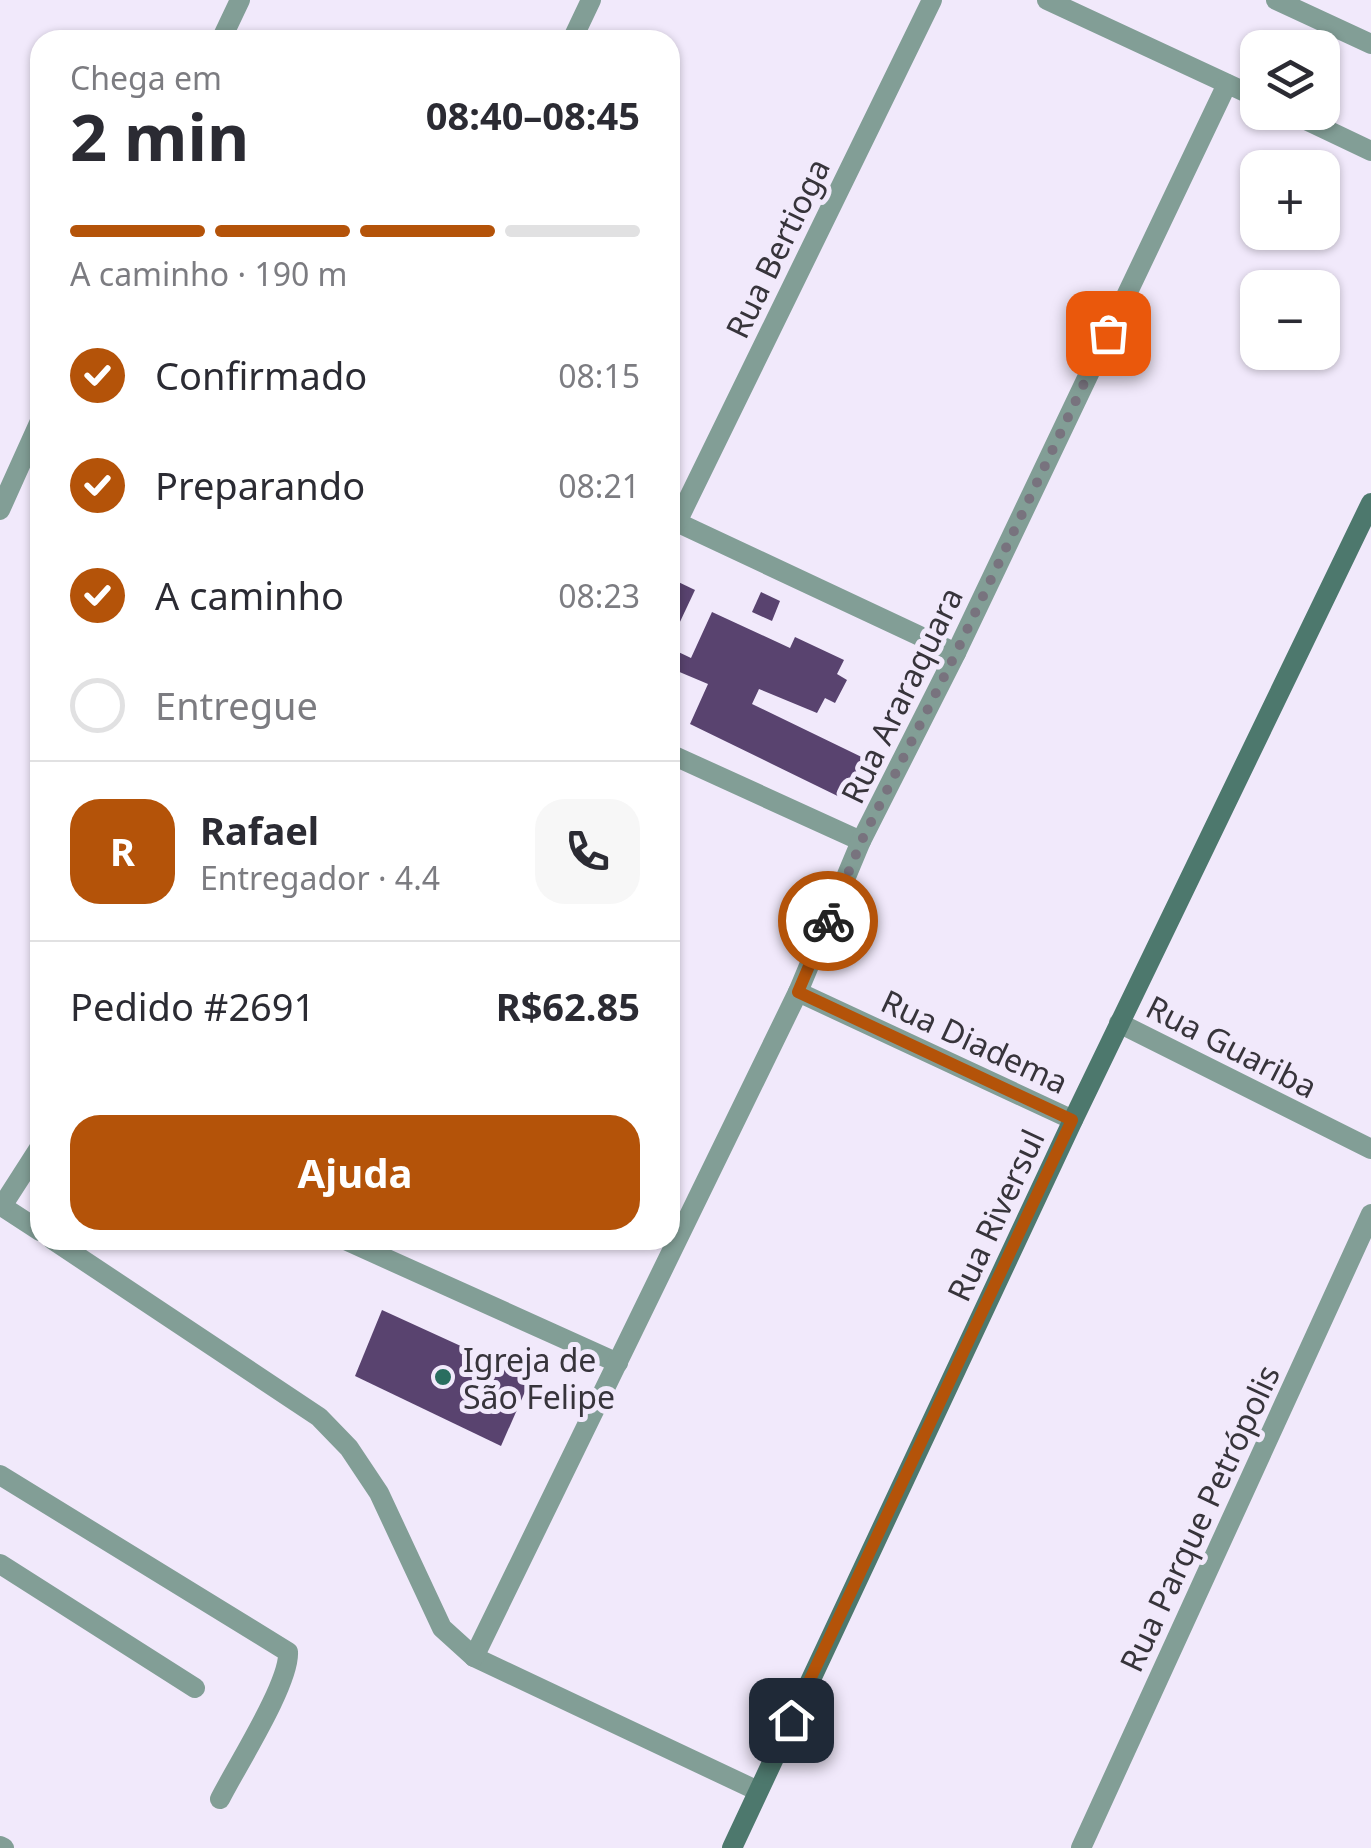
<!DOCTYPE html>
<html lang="pt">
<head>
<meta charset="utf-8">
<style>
  body { margin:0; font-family:"Noto Sans",sans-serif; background:#f7f7f7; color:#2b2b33; height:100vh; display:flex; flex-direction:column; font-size:38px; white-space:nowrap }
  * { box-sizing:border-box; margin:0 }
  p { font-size:32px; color:#7c7c81 }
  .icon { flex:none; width:55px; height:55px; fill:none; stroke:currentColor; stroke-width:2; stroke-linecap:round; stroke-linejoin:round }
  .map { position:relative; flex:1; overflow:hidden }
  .details { position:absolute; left:30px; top:30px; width:650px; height:1220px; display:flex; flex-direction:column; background:#fff; border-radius:30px; box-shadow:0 2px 8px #0004 }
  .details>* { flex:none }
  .controls { position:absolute; left:1240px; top:30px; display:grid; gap:20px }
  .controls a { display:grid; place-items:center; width:100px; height:100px; border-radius:20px; background:#fff; box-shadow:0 2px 8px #0004; font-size:50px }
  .pin { position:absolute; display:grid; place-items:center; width:85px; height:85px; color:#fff; margin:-42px; border-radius:20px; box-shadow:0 5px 15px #0006 }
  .courier { position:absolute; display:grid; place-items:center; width:100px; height:100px; margin:-50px; border:8px solid #b45309; border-radius:50%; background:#fff; color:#222; box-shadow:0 2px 12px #0007 }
  .summary em { font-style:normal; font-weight:700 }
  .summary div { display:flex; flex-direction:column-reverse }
  .summary { display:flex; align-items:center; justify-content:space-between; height:170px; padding:0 40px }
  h1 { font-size:65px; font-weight:700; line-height:75px }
  .bar { display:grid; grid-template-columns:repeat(4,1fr); gap:15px 10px; align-content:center; height:120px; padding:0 40px }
  .bar i { height:12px; border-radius:8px; background:#e1e1e2 }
  .bar .selected { background:#b45309 }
  .bar p { grid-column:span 4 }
  .line { display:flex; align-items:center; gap:25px; padding:0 40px; border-top:2px solid #e1e1e2 }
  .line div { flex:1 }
  .round { display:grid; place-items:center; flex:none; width:105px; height:105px; border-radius:30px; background:#f7f7f7 }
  ol { padding:0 40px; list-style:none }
  li { display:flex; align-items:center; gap:30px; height:110px }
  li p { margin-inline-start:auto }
  li .icon { padding:10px; border-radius:50%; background:#b45309; color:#fff; stroke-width:4 }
  li:last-child { color:#7c7c81 }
  li i { width:55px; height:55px; border:5px solid #e1e1e2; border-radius:50% }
  .action { display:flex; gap:20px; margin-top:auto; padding:20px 40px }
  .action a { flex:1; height:115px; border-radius:30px; background:#b45309; color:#fff; font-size:40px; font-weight:700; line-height:115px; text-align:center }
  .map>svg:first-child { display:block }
</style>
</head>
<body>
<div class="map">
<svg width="1371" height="1848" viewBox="0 0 1371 1848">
  <rect width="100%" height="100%" fill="#f1e9fb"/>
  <g fill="#59436f">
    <polygon points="670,578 695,590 670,643"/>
    <polygon points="761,592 780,601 772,621 752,612"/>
    <polygon points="712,612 790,648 795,637 844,660 837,674 847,680 835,703 825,698 817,713 759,689 752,704 874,763 854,804 690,724 708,684 670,668 670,648 691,658"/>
    <polygon points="382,1310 531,1378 501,1446 355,1376"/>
  </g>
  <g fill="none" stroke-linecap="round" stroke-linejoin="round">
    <g stroke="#829e96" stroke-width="20">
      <polyline points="1047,0 1258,98"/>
      <polyline points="1276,0 1371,44"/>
      <polyline points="221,40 240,0"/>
      <polyline points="572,40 591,0"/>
      <polyline points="1289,112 1371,151"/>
      <polyline points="0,510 40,421"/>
      <polyline points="670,519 956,653"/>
      <polyline points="677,522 932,0"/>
      <polyline points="670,754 861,841"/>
      <polyline points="798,992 1073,1120"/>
      <polyline points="1119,1023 1371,1149"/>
      <polyline points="0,1205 40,1231"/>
      <polyline points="2,1206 40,1147"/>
      <polyline points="53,1240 319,1417 349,1448 379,1493 442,1628 474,1657 758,1791"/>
      <polyline points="345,1240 618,1363"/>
      <path d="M0 1475 288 1652C290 1683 236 1767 220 1799"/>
      <polyline points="0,1564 195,1688"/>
      <polyline points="474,1657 798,992 861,841 956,653 1227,84"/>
      <polyline points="0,1846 4,1848"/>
      <polyline points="1081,1848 1371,1214"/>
    </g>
    <polyline stroke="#4d786d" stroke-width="20" points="732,1848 1073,1120 1371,503"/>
  </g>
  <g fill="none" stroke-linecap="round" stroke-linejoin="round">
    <polyline stroke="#78737e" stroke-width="10" stroke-dasharray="0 18" points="828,921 862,840 956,653 1108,333"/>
    <polyline stroke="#b45309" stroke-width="12" points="791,1720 1072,1120 798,992 828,921"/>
  </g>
  <circle fill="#2a6e60" stroke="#f1e9fb" stroke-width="4" cx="443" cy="1377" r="10"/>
  <g text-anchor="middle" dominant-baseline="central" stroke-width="10" stroke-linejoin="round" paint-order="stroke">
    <g font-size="32" fill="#37343b" stroke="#f1e9fb">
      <text transform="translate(777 248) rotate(-64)">Rua Bertioga</text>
      <text transform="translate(901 695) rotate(-64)">Rua Araraquara</text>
      <text transform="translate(975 1041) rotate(25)">Rua Diadema</text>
      <text transform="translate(1232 1046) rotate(27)">Rua Guariba</text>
      <text transform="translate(995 1215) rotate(-65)">Rua Riversul</text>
      <text transform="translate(1199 1518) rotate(-65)">Rua Parque Petrópolis</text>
    </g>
    <g font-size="32" fill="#37343b" stroke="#f1e9fb" text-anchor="start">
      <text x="463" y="1359">Igreja de<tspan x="463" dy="37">São Felipe</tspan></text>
    </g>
  </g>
</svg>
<div class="controls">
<a><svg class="icon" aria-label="layers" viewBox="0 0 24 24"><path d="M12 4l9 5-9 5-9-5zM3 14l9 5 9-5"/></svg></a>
<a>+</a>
<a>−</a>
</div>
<div class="pin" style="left:1108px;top:333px;background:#ea580c"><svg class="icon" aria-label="bag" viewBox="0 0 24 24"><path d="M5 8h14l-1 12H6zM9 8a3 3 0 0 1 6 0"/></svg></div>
<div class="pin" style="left:791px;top:1720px;background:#1f2937"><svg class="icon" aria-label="home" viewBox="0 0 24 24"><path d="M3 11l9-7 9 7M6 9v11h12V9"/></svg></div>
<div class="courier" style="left:828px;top:921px"><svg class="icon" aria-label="bike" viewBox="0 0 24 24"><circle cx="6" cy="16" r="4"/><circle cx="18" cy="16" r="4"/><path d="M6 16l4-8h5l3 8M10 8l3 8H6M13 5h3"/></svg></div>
<section class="details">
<div class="summary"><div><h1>2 min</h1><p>Chega em</p></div><em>08:40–08:45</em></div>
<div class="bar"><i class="selected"></i><i class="selected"></i><i class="selected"></i><i></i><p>A caminho · 190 m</p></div>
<ol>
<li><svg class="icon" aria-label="check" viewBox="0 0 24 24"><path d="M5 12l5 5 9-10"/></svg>Confirmado<p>08:15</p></li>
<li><svg class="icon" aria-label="check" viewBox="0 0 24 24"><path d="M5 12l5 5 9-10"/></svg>Preparando<p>08:21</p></li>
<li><svg class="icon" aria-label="check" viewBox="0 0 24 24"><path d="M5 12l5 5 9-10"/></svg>A caminho<p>08:23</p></li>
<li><i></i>Entregue</li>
</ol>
<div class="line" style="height:180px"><b class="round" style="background:#b45309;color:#fff">R</b><div><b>Rafael</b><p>Entregador · 4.4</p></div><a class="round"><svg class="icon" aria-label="phone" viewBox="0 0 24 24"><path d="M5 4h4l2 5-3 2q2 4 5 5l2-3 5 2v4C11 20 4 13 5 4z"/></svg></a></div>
<div class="line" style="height:130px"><div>Pedido #2691</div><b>R$62.85</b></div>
<div class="action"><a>Ajuda</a></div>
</section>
</div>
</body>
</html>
